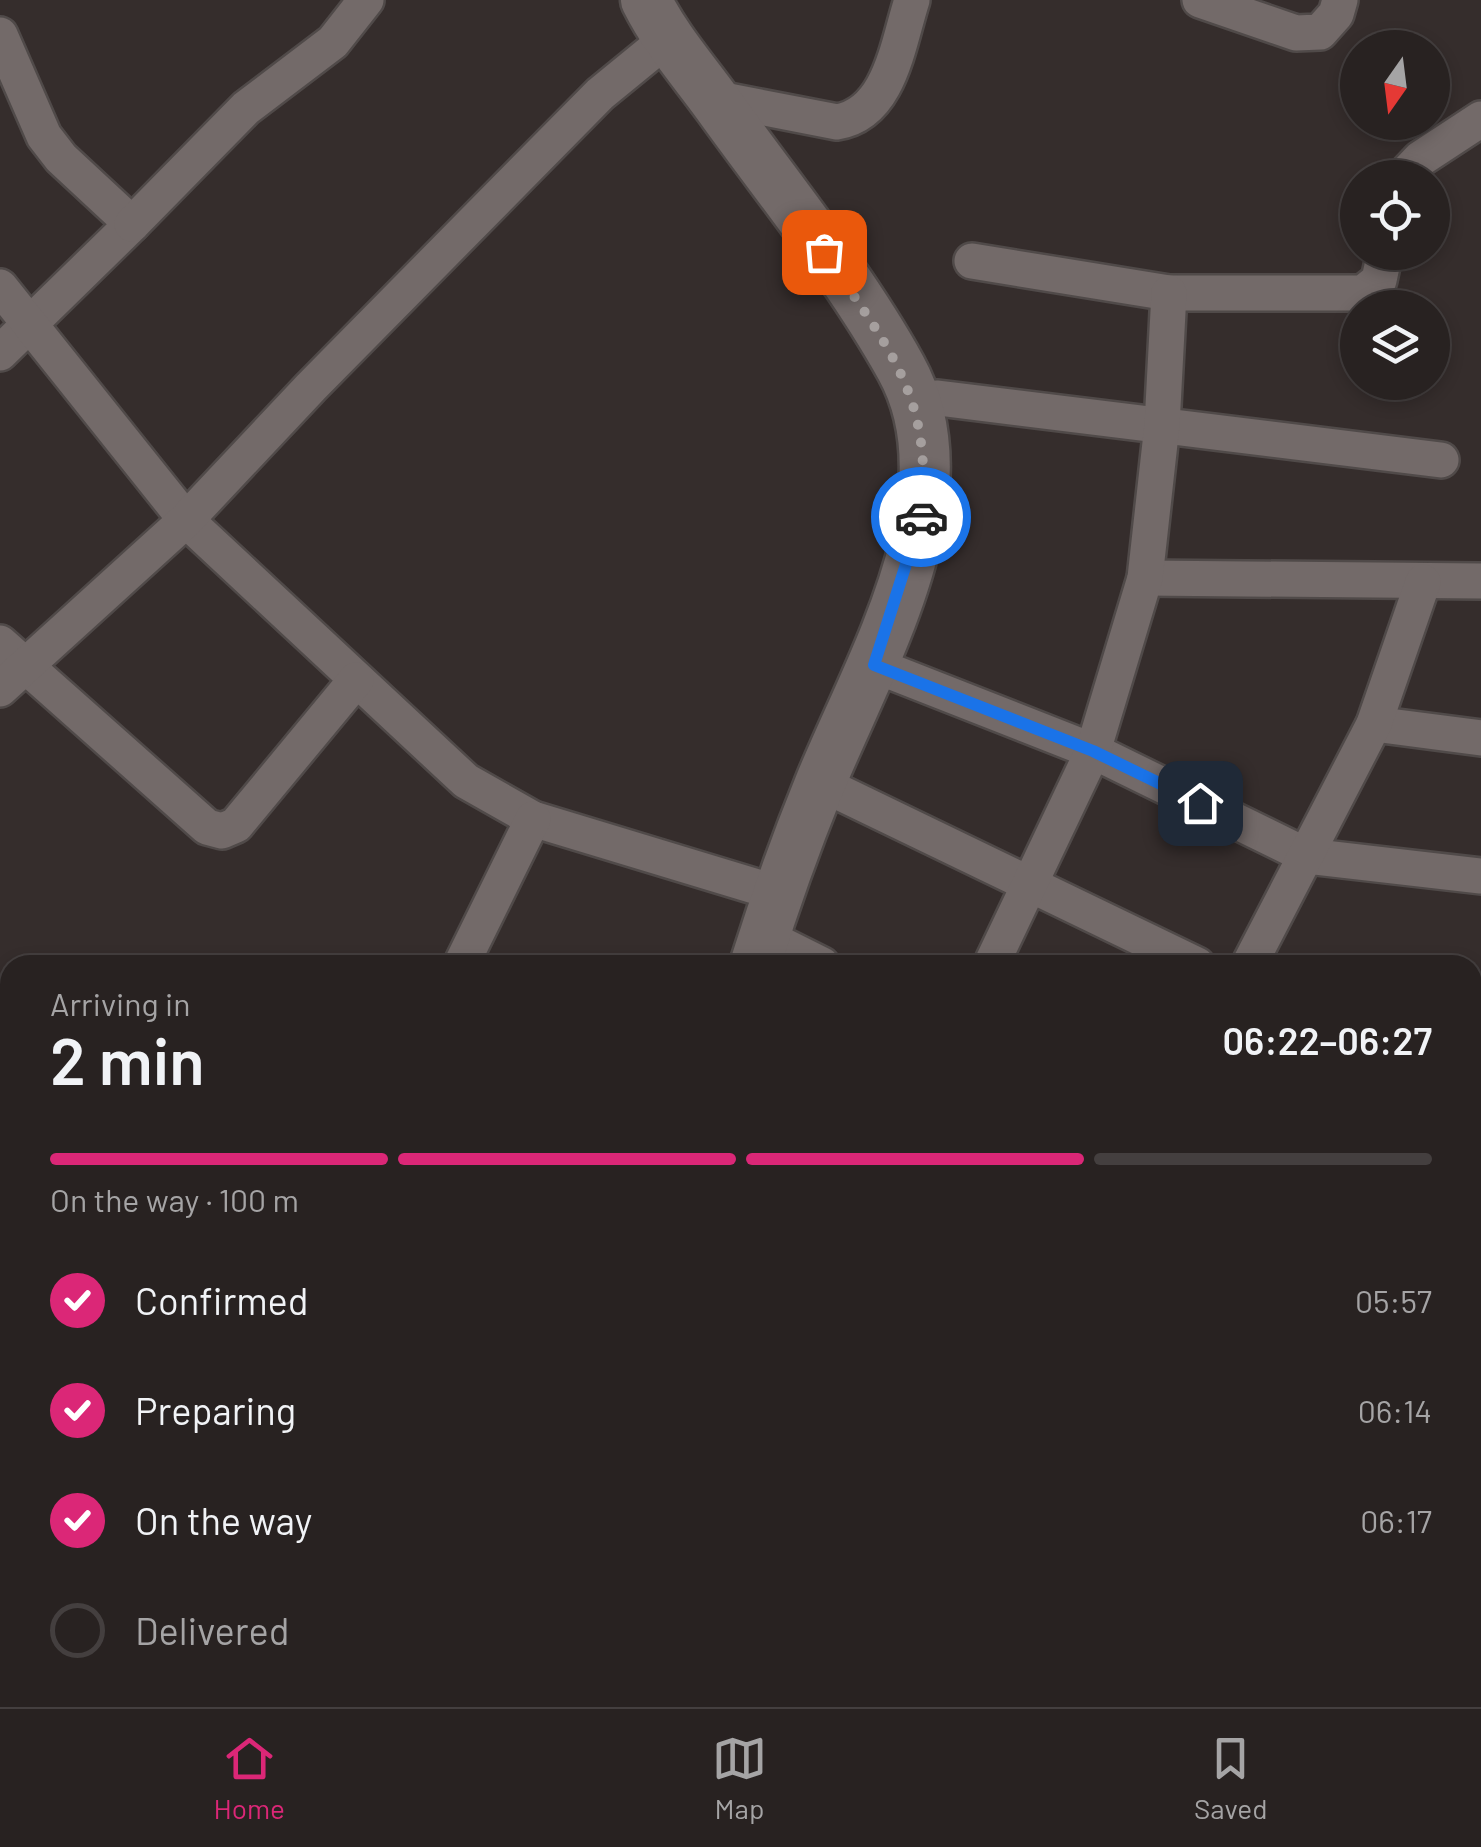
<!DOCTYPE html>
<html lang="en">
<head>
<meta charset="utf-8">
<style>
  body { margin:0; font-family:Barlow,sans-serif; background:#302a2a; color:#f1f3f6; height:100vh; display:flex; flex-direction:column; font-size:38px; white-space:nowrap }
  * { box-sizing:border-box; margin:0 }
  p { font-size:32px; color:#a5a4a5 }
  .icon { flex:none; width:55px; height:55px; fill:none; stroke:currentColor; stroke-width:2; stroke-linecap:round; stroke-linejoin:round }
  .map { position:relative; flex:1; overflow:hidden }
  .drawer { position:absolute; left:0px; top:955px; width:1482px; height:752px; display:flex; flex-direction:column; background:#282221; border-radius:30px 30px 0 0; box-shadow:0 5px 15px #0003,0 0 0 2px #443f3f }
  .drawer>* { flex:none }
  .needle { width:65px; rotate:194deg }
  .tools { position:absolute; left:1340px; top:30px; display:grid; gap:20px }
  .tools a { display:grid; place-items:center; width:110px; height:110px; border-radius:50%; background:#282221; box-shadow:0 5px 15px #0003,0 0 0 2px #443f3f; font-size:50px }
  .pin { position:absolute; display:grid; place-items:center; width:85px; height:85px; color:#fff; margin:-42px; border-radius:20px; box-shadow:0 5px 15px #0006 }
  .courier { position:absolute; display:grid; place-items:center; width:100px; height:100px; margin:-50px; border:8px solid #1a73e8; border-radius:50%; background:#fff; color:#222; box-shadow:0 2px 12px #0007 }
  .overview em { font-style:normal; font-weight:600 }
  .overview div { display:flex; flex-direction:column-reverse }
  .overview { display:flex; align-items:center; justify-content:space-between; height:170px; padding:0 50px }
  h1 { font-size:65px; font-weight:600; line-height:75px }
  .bar { display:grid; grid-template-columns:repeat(4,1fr); gap:15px 10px; align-content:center; height:120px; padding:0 50px }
  .bar i { height:12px; border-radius:8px; background:#443f3f }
  .bar .active { background:#db2777 }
  .bar p { grid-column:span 4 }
  ol { padding:0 50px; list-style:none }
  li { display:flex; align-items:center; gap:30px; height:110px }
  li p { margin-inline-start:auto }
  li .icon { padding:10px; border-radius:50%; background:#db2777; color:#fff; stroke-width:4 }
  li:last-child { color:#a5a4a5 }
  li i { width:55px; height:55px; border:5px solid #443f3f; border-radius:50% }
  .tabs { display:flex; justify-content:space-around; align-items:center; height:140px; border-top:2px solid #443f3f; background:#282221; font-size:28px; color:#a5a4a5 }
  .tabs a { display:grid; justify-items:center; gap:5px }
  .tabs .active { color:#db2777 }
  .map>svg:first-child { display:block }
</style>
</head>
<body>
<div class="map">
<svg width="1481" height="1707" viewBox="0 0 1481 1707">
  <rect width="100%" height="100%" fill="#352d2c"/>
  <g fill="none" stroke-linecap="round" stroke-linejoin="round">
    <g stroke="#504a49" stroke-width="40">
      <g id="minor">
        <polyline points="1200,0 1296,33 1320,32 1336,14 1340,0"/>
        <polyline points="0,35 44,136 61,158 132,224 0,353"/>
        <path d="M713 98 837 122C890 114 898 43 912 0"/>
        <polyline points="1402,178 1420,159 1481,119"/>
        <polyline points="132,224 246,108 333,42 366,0"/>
        <polyline points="972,261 1169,293 1363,293 1379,280 1385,252"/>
        <polyline points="0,287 186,520 466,781 533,819 777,893"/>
        <polyline points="914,400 938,398 1441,460"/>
        <polyline points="1145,578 1481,581"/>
        <polyline points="0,643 207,827 222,831 236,825 356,680"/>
        <polyline points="874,665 1093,751 1307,856 1481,876"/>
        <polyline points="0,689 186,520 311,387 600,94 666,40"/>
        <polyline points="1374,724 1481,738"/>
        <polyline points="820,783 1197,965"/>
        <polyline points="764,936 822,965"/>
        <polyline points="461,965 533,819"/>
        <polyline points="991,965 1093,751 1145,578 1162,425 1169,293"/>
        <polyline points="1249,965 1374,724 1423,582"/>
        <polyline points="1472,1208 1481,1203"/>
        <polyline points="0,1338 10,1341"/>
        <polyline points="1472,1473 1481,1479"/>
        <polyline points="732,1698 827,1707"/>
        <polyline points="884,1707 889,1698"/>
        <polyline points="1142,1707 1147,1698"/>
      </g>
    </g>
    <g stroke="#504a49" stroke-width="55">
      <g id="secondary">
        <path d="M646 0C666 40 693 70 719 106 780 191 850 276 901 368 972 496 867 667 819 786 795 845 774 904 755 965"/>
        <polyline points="526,1707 529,1698"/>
      </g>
    </g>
    <use href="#minor" stroke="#736a69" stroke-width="35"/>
    <use href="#secondary" stroke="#736a69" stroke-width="50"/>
  </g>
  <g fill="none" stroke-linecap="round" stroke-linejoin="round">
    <path stroke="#a59f9e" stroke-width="10" stroke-dasharray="0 18" d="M824 252C888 348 934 396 921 517"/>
    <polyline stroke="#1a73e8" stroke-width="12" points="921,517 874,665 1093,751 1200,803"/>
  </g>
</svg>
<div class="tools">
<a><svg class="needle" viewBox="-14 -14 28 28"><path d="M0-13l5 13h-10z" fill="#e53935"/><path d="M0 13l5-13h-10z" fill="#a5a4a5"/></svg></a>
<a><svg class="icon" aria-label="locate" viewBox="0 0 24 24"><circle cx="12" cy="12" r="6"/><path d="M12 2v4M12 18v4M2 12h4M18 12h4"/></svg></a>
<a><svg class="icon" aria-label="layers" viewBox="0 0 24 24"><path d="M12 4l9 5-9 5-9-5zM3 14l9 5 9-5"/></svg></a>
</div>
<div class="pin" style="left:824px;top:252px;background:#ea580c"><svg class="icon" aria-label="bag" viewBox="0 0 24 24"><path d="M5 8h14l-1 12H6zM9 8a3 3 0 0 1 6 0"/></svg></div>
<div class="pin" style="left:1200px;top:803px;background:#1f2937"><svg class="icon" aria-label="home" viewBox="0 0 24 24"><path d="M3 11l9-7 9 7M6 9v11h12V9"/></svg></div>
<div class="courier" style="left:921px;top:517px"><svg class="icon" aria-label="car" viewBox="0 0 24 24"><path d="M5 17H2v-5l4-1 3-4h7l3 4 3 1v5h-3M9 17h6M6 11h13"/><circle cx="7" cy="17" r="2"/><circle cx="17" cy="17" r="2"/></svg></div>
<section class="drawer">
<div class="overview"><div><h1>2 min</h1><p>Arriving in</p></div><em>06:22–06:27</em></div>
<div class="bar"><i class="active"></i><i class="active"></i><i class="active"></i><i></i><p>On the way · 100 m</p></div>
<ol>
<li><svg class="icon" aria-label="check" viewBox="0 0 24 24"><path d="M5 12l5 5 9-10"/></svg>Confirmed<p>05:57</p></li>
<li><svg class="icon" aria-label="check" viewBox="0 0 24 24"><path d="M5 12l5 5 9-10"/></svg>Preparing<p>06:14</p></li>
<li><svg class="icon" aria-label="check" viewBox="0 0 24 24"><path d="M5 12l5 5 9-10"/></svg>On the way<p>06:17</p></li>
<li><i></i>Delivered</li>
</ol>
</section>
</div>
<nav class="tabs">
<a class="active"><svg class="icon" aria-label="home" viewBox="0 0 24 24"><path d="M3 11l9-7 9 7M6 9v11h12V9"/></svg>Home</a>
<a><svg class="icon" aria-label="map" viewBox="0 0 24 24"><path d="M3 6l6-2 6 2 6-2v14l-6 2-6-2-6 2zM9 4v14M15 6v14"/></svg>Map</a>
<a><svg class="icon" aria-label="saved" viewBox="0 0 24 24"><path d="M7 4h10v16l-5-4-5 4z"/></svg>Saved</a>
</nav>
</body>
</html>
